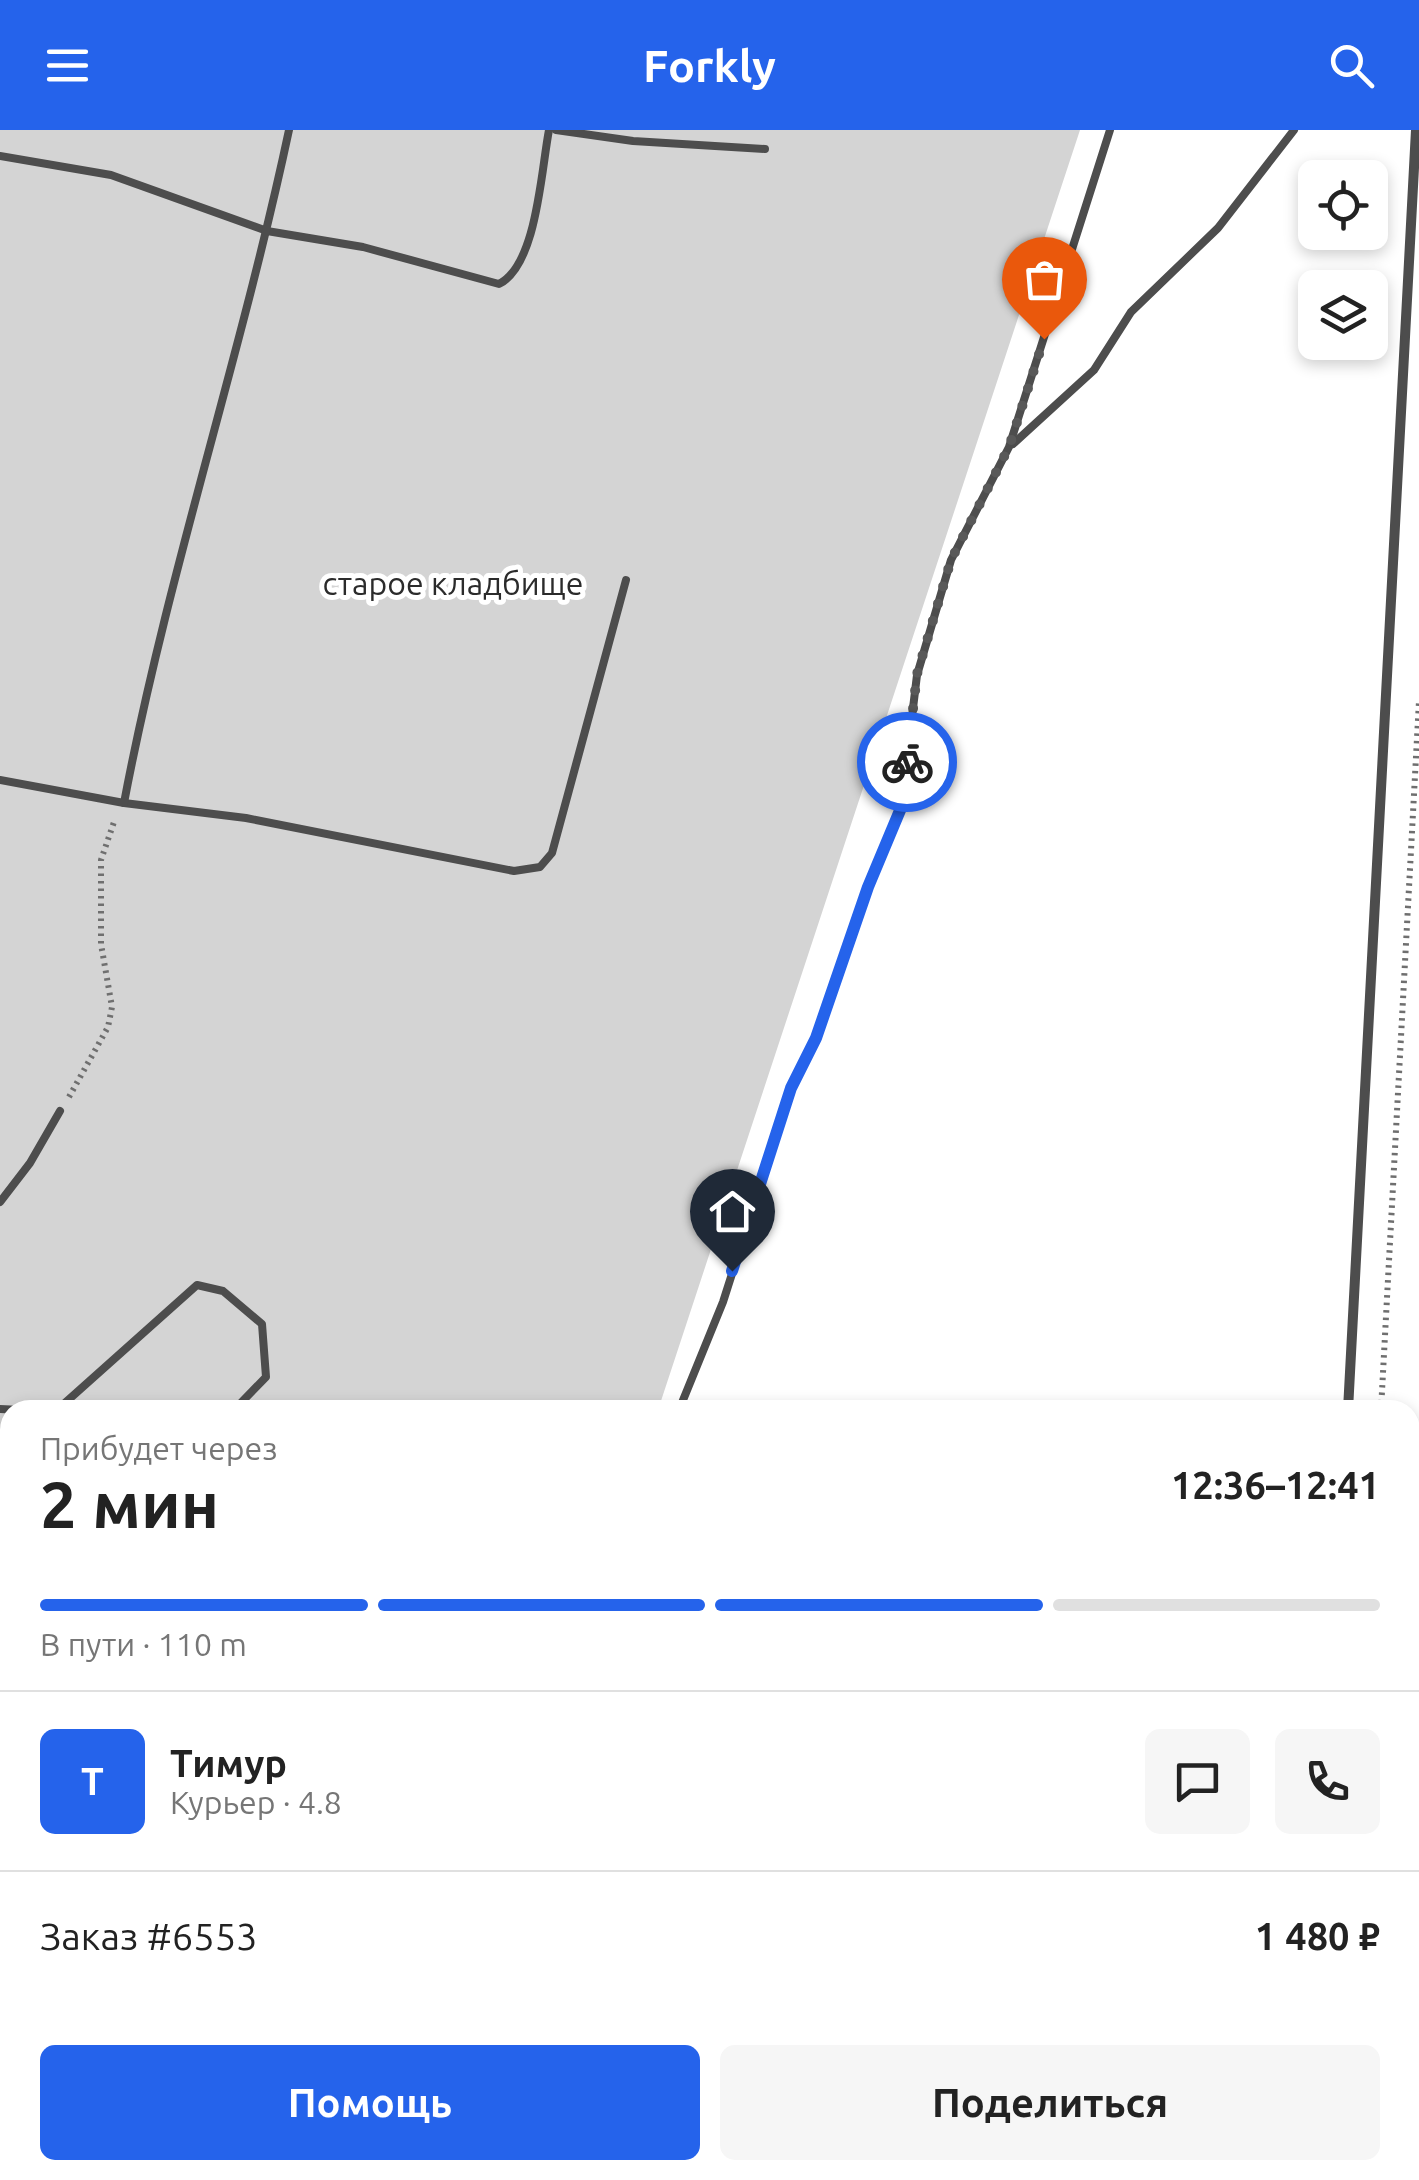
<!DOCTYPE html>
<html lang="ru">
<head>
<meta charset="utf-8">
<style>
  body { margin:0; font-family:Ubuntu,sans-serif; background:#f6f6f6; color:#222; height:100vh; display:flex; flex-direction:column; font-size:38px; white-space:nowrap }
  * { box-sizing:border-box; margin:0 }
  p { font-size:32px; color:#767676 }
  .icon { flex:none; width:55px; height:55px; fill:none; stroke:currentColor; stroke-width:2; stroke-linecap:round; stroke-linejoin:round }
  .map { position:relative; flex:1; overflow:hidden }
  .panel { position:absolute; left:0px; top:1270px; width:1420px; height:780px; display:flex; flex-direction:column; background:#fff; border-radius:30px 30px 0 0; box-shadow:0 5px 15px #0003 }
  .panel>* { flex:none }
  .tools { position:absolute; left:1298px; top:30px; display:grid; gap:20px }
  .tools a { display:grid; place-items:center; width:90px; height:90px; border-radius:15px; background:#fff; box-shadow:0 5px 15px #0003; font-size:50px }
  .pin { position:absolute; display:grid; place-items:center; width:85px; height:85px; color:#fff; margin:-102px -42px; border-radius:50% 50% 50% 0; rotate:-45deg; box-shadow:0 0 10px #0007 }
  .pin .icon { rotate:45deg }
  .courier { position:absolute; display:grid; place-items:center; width:100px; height:100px; margin:-50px; border:8px solid #2563eb; border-radius:50%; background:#fff; color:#222; box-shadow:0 2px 12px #0007 }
  .head em { font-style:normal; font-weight:700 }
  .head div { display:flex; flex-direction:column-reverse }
  .head { display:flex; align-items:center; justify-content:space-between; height:170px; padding:0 40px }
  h1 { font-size:65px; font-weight:700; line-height:75px }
  .bar { display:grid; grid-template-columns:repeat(4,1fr); gap:15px 10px; align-content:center; height:120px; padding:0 40px }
  .bar i { height:12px; border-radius:8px; background:#e0e0e0 }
  .bar .current { background:#2563eb }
  .bar p { grid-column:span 4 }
  .line { display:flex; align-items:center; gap:25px; padding:0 40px; border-top:2px solid #e0e0e0 }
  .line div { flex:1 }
  .round { display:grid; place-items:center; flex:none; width:105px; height:105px; border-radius:15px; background:#f6f6f6 }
  .primary-button { display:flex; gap:20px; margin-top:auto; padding:20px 40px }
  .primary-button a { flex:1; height:115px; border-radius:15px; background:#2563eb; color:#fff; font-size:40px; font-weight:700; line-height:115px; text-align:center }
  .primary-button a+a { background:#f6f6f6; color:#222 }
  header { display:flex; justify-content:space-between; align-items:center; height:130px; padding:0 40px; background:#2563eb; color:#fff; font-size:45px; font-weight:700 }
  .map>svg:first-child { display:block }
</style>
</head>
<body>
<header><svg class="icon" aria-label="menu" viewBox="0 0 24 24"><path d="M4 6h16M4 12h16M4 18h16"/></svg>Forkly<svg class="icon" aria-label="search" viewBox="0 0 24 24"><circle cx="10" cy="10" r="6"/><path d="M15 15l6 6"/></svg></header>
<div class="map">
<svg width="1419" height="2050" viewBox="0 0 1419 2050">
  <rect width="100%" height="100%" fill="#fff"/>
  <polygon fill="#d4d4d4" points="0,0 1080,0 658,1280 10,1280 10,2040 407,2040 404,2050 0,2050"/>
  <g fill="#bdbdbd">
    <rect x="871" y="2040" width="62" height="10"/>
    <polygon points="980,2040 1008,2040 1007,2050 980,2050"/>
    <polygon points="1130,2040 1165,2040 1165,2050 1098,2050 1098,2044 1130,2045"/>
    <rect x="1213" y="2040" width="61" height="10"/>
  </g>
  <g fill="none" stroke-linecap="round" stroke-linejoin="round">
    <g stroke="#6f6f6f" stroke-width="6" stroke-dasharray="2.5 5" stroke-linecap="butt">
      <polyline points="69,967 108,897 112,877 101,814 101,730 115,689"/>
      <polyline points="1381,1280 1419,571"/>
      <polyline points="1363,2050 1363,2040"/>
    </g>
    <g stroke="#4d4d4d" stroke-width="8">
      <polyline points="556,0 633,11 765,19"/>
      <path d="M0 26 111 45 267 101 363 117 499 154C537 135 541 41 549 0"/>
      <polyline points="1013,314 1094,240 1131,182 1218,98 1294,0"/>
      <polyline points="0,650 124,673 246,688 514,741 540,737 552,723 626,450"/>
      <path d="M124 673C167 446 241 226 289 0"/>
      <polyline points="0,1072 30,1033 60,981"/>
      <polyline points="0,1279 21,1280"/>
      <polyline points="57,1280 197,1155 223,1161 262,1194 266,1247 234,1280"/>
      <polyline points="679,1280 723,1172 791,959 816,908 868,757 901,678 917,545 951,430 1009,317 1110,0"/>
      <polyline points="423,2050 426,2040"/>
      <polyline points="851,2050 851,2040"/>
      <polyline points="954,2050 954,2040"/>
      <polyline points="1062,2050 1062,2040"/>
      <polyline points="1184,2050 1184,2040"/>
    </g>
    <g stroke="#4d4d4d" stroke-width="10">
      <polyline points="1348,1280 1416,0"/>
      <polyline points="1410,1749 1419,1749"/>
      <polyline points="1326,2050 1326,2040"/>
    </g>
  </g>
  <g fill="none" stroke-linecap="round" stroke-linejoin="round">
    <polyline stroke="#595959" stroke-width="10" stroke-dasharray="0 18" points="907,632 917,544 951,430 1009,317 1044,209"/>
    <polyline stroke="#2563eb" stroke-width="12" points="732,1141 791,958 816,908 868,757 901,678 907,632"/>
  </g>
  <g text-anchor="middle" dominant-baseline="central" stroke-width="10" stroke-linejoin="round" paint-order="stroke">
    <g font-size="32" fill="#2b2b2b" stroke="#fff">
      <text x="453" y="453">старое кладбище</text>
    </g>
  </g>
</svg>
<div class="tools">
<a><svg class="icon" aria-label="locate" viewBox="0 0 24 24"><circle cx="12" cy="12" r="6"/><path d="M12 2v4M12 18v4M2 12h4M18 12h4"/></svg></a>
<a><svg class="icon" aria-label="layers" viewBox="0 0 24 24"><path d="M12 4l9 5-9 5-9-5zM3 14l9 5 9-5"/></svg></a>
</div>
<div class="pin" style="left:1044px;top:209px;background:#ea580c"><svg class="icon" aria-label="bag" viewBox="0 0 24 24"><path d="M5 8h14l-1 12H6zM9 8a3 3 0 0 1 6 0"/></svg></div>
<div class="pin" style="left:732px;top:1141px;background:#1f2937"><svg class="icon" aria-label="home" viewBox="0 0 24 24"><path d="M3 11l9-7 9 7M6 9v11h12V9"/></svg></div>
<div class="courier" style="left:907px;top:632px"><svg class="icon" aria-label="bike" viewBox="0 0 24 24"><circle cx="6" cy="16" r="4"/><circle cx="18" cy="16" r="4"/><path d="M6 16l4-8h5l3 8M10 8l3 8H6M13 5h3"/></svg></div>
<section class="panel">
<div class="head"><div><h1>2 мин</h1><p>Прибудет через</p></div><em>12:36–12:41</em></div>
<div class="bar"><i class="current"></i><i class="current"></i><i class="current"></i><i></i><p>В пути · 110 m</p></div>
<div class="line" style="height:180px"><b class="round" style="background:#2563eb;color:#fff">Т</b><div><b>Тимур</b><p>Курьер · 4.8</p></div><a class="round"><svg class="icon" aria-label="chat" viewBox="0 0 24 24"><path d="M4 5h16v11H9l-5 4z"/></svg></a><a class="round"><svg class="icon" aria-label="phone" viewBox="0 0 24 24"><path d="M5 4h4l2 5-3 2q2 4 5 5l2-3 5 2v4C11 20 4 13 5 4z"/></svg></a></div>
<div class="line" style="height:130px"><div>Заказ #6553</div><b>1 480 ₽</b></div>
<div class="primary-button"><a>Помощь</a><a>Поделиться</a></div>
</section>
</div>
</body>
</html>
